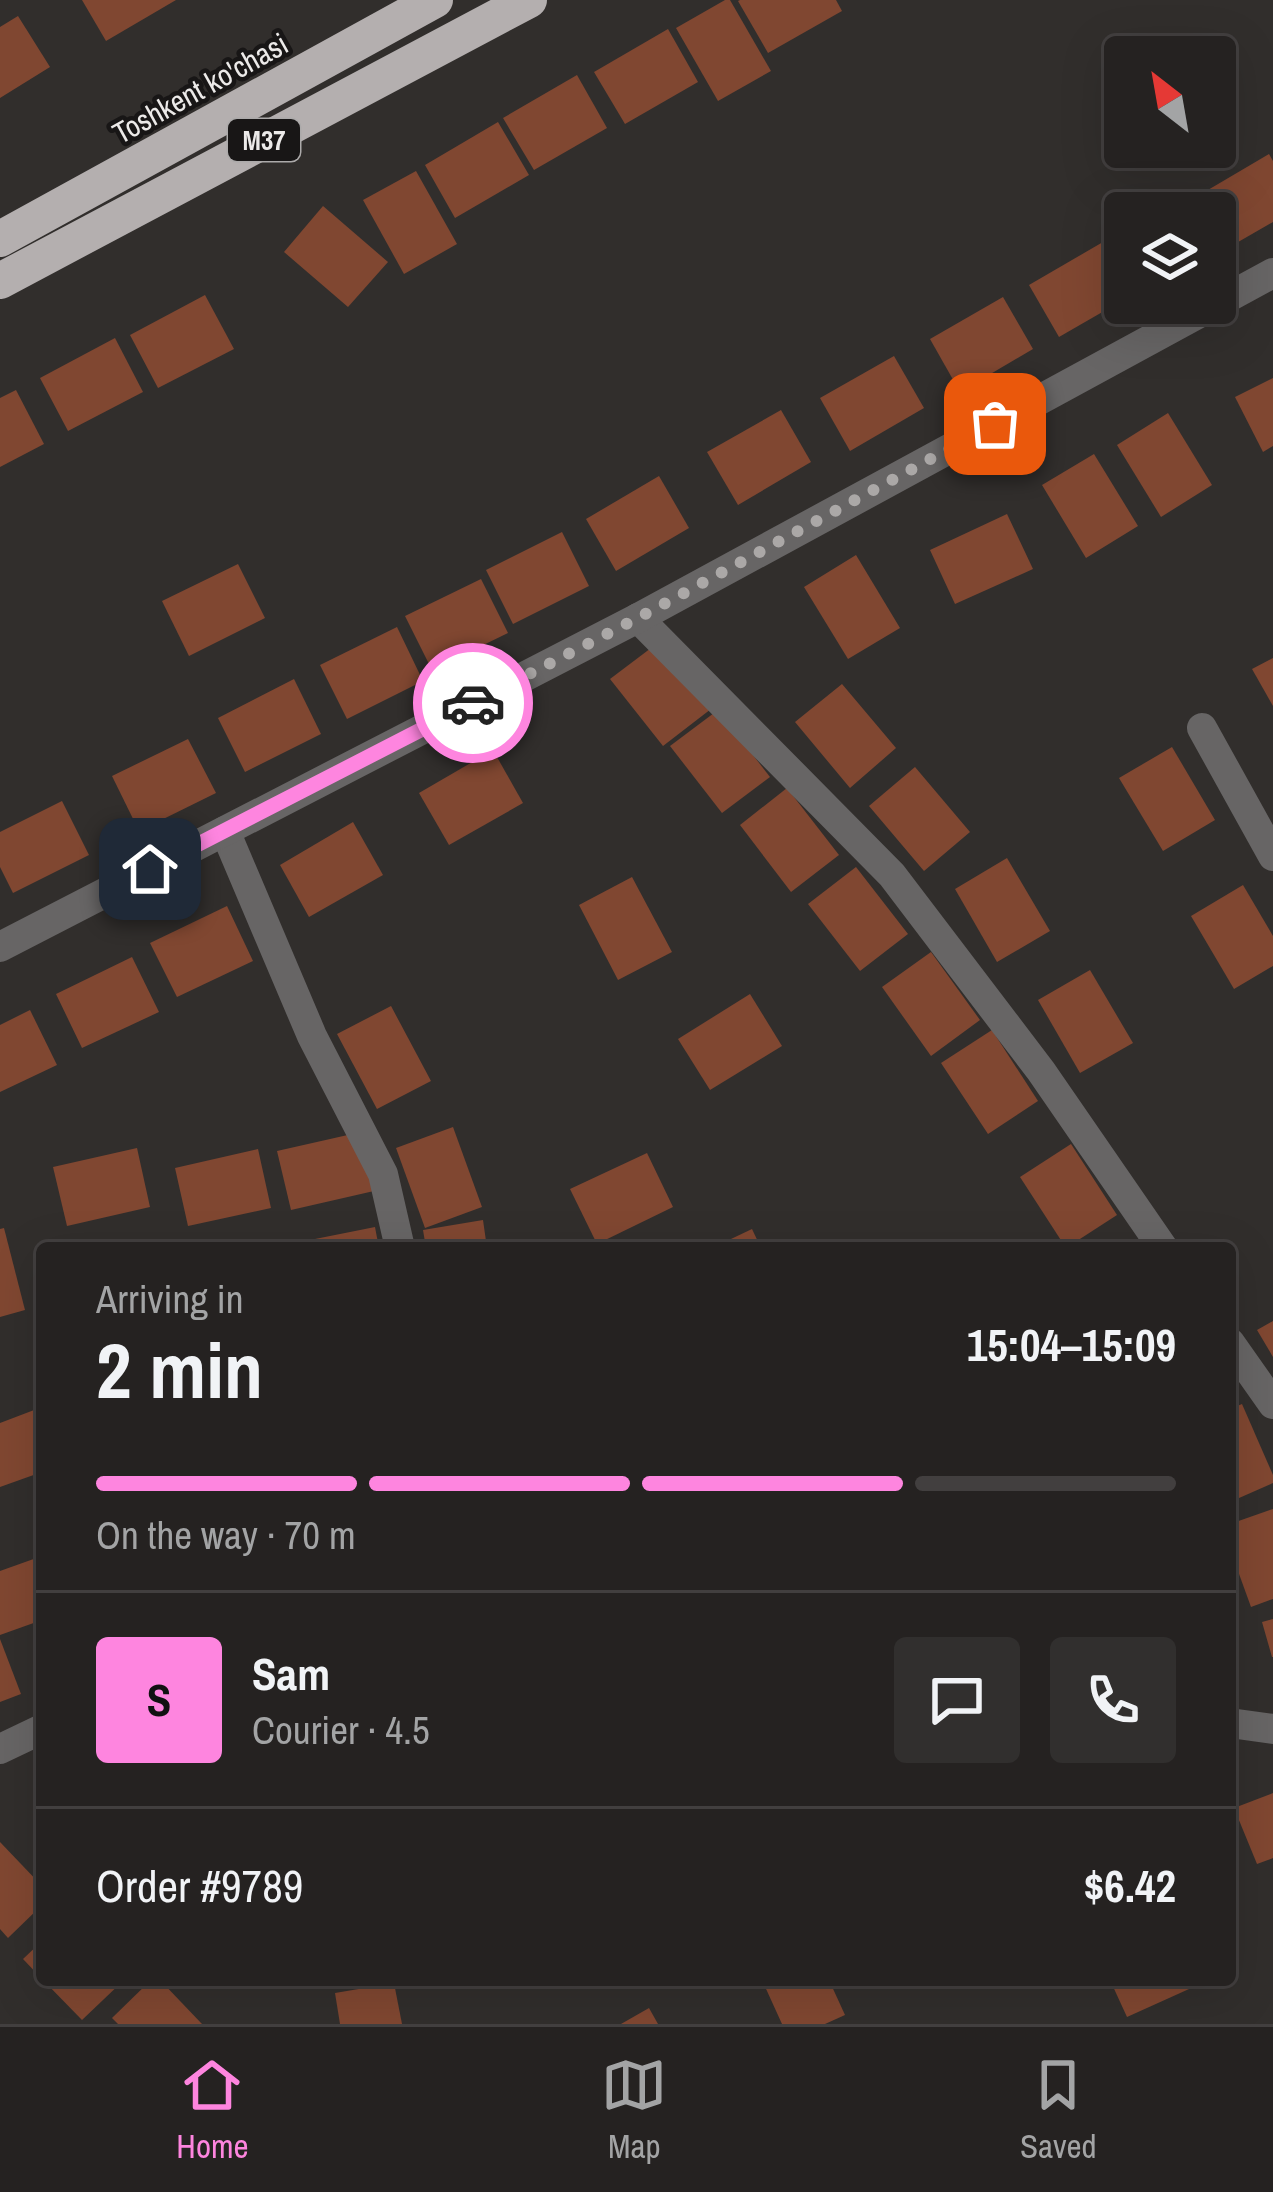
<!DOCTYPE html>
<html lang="en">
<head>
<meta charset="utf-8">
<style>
  body { margin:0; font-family:"Archivo Narrow",sans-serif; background:#312f2e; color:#f1f3f6; height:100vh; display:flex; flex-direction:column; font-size:45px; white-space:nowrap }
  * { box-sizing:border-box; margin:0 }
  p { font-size:39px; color:#a3a4a5 }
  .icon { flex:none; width:66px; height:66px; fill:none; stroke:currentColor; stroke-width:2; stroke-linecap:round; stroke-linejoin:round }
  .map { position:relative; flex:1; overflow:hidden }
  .panel { position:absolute; left:36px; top:1242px; width:1200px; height:744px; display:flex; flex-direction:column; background:#252221; border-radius:12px; box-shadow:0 12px 48px #0002,0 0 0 3px #423f3f }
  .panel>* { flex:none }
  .needle { width:78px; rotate:329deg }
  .buttons { position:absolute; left:1104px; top:36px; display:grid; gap:24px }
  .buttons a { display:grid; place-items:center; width:132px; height:132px; border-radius:12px; background:#252221; box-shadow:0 12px 48px #0002,0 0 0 3px #423f3f; font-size:60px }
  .pin { position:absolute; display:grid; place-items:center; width:102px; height:102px; color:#fff; margin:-51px; border-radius:24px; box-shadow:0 6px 18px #0006 }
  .courier { position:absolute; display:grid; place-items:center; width:120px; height:120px; margin:-60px; border:9px solid #fe85df; border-radius:50%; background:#fff; color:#222; box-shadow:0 3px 15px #0007 }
  .head em { font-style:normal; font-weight:700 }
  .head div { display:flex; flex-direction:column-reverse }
  .head { display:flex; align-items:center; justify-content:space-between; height:204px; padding:0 60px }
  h1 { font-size:78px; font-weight:700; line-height:90px }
  .bar { display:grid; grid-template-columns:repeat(4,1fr); gap:18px 12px; align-content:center; height:144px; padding:0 60px }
  .bar i { height:15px; border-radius:9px; background:#423f3f }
  .bar .current { background:#fe85df }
  .bar p { grid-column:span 4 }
  .line { display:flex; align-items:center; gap:30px; padding:0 60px; border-top:3px solid #423f3f }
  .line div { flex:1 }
  .round { display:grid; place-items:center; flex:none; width:126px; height:126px; border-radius:12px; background:#312f2e }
  .menu { display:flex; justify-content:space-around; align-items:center; height:168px; border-top:3px solid #423f3f; background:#252221; font-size:33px; color:#a3a4a5 }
  .menu a { display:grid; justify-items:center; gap:6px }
  .menu .current { color:#fe85df }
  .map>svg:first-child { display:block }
</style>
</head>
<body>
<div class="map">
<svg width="1273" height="2024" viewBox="0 0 1273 2024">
  <rect width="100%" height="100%" fill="#312e2c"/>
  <g fill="#804731">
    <polygon points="82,0 176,0 106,41"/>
    <polygon points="725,0 730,0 771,71 718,101 676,28"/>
    <polygon points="740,0 836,0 842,11 768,53 738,1"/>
    <polygon points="18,16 50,67 0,98 0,27"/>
    <polygon points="668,29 698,82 625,124 594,72"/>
    <polygon points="577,75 607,128 534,170 503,118"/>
    <polygon points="498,122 529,175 455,218 425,165"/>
    <polygon points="1269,154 1273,161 1273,222 1226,249 1215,230 1215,213 1205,213 1196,197"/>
    <polygon points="416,171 457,244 404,274 363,200"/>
    <polygon points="323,206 388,262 348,307 284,252"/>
    <polygon points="1125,235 1125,270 1110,244"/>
    <polygon points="1103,242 1125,281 1125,299 1059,337 1029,285"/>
    <polygon points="205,295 234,349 158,388 130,335"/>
    <polygon points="1003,297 1033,349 960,392 930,339"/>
    <polygon points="115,338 143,392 68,431 40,378"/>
    <polygon points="894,356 924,408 850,451 820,398"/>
    <polygon points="1273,378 1273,446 1263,452 1235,397"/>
    <polygon points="16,390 44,444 0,467 0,398"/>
    <polygon points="781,410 811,462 738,505 707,452"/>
    <polygon points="1168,413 1212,485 1161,517 1117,445"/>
    <polygon points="1094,454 1138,526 1086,558 1042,485"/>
    <polygon points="659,476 689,528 616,571 586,519"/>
    <polygon points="1007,514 1033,569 955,604 930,550"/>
    <polygon points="562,532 589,586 513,624 486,570"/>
    <polygon points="856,555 900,628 848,659 804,587"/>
    <polygon points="238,564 265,618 189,656 162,601"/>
    <polygon points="481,579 508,633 432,670 405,616"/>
    <polygon points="397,627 423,681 347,719 320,665"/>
    <polygon points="659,642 711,709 663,746 610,679"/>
    <polygon points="1273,658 1273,706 1252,669"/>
    <polygon points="294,679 321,734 245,772 218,718"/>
    <polygon points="842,684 896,748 850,788 795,722"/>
    <polygon points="718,710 770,777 722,813 670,746"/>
    <polygon points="188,739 216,793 139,831 112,776"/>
    <polygon points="1172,747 1215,820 1163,851 1119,778"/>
    <polygon points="493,750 523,803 449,845 419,793"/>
    <polygon points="915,767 970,832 924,871 869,806"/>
    <polygon points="787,788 839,855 791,892 740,825"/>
    <polygon points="62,801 89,855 13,893 0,867 0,832"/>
    <polygon points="353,822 383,875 309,917 280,865"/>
    <polygon points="1007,858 1050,931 997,962 955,889"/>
    <polygon points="856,867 908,934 860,971 808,904"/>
    <polygon points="632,877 672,952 618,980 579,905"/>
    <polygon points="1243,885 1273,936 1273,966 1234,989 1191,916"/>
    <polygon points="227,906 253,961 177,997 150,943"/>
    <polygon points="931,952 980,1020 931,1056 882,987"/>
    <polygon points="132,957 159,1012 82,1048 56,994"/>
    <polygon points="1090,970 1133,1043 1080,1073 1038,1000"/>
    <polygon points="750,994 782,1046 710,1090 678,1039"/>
    <polygon points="391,1006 431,1081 377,1109 337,1034"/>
    <polygon points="30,1010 57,1065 0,1092 0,1025"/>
    <polygon points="992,1030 1038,1101 988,1134 941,1063"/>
    <polygon points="453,1127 482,1207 425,1228 396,1148"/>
    <polygon points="361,1132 374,1191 291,1210 277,1151"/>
    <polygon points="1071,1144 1117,1215 1066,1248 1020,1177"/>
    <polygon points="137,1148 150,1207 67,1226 53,1167"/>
    <polygon points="258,1149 271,1208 188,1226 175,1168"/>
    <polygon points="647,1153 673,1207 597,1244 570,1189"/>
    <polygon points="483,1220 487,1248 426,1248 423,1230"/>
    <polygon points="375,1227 379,1248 317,1248 315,1239"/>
    <polygon points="4,1228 25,1310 0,1317 0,1229"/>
    <polygon points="752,1229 761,1248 712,1248"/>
    <polygon points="1273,1321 1273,1357 1257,1330"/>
    <polygon points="1242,1404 1273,1475 1273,1483 1230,1502 1230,1409"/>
    <polygon points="42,1407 42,1472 0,1487 0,1423"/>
    <polygon points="1273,1509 1273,1599 1251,1607 1230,1549 1230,1524"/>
    <polygon points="42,1556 42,1620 0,1635 0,1571"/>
    <polygon points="1273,1619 1273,1657 1272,1657 1262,1622"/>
    <polygon points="0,1639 21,1694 0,1702"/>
    <polygon points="1273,1793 1273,1858 1257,1864 1234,1808"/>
    <polygon points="0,1842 42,1886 42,1905 8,1938 0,1929"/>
    <polygon points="42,1941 42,1979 23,1959"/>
    <polygon points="43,1980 124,1980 82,2020"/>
    <polygon points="151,1980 160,1980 202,2024 118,2024 112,2018"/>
    <polygon points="762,1980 829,1980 845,2015 825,2024 782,2024"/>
    <polygon points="1110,1980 1209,1980 1127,2017"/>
    <polygon points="394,1983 402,2024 340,2024 335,1993"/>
    <polygon points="649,2008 658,2024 621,2024"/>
  </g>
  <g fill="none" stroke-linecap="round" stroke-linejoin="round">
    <g stroke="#676565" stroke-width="30">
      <polyline points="638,618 892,875 1041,1071 1163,1248"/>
      <polyline points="1202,728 1273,856"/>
      <polyline points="225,831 312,1036 383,1174 400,1248"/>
      <polyline points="0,947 638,618 1273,273"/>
      <polyline points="1230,1343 1273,1404"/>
      <polyline points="1230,1723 1273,1729"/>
      <polyline points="0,1749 42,1729"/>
    </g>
    <g stroke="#b4afaf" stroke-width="36">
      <polyline points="0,239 435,0"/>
      <polyline points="0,281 529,0"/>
    </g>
  </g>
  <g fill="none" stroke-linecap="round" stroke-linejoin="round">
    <polyline stroke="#aba8a7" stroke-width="12" stroke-dasharray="0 21.6" points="473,703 638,618 995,424"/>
    <polyline stroke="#fe85df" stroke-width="15" points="150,869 473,703"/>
  </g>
  <g text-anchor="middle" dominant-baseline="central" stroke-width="9" stroke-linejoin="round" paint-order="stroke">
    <rect fill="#181616" stroke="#acaaaa" stroke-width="3" x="228" y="119" width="72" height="42" rx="9"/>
    <g font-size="27" font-weight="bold" fill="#eceae9">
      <text x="264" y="140">M37</text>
    </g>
    <g font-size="30" fill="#eceae9" stroke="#181616">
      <text transform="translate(200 88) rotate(-29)">Toshkent ko'chasi</text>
    </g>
  </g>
</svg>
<div class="buttons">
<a><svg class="needle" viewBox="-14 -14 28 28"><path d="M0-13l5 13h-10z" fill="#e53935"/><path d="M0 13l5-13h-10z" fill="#a3a4a5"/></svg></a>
<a><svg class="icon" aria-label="layers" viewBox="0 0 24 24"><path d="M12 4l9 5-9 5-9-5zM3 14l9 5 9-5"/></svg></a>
</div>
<div class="pin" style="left:995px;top:424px;background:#ea580c"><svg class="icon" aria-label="bag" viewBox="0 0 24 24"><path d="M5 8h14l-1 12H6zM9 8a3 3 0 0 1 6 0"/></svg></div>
<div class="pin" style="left:150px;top:869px;background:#1f2937"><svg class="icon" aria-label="home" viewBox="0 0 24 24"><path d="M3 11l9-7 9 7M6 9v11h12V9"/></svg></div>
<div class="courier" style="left:473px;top:703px"><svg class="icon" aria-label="car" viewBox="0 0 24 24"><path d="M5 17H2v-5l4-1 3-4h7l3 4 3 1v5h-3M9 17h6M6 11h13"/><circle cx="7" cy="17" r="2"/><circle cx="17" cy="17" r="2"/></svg></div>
<section class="panel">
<div class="head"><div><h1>2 min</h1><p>Arriving in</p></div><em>15:04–15:09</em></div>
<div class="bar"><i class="current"></i><i class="current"></i><i class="current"></i><i></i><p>On the way · 70 m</p></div>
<div class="line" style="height:216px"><b class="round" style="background:#fe85df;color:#111">S</b><div><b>Sam</b><p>Courier · 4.5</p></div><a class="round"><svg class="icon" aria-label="chat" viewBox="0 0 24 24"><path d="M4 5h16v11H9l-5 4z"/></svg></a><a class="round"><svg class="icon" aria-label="phone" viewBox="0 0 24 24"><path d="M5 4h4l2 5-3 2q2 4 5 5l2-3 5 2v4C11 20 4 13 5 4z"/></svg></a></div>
<div class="line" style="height:156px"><div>Order #9789</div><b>$6.42</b></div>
</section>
</div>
<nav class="menu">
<a class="current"><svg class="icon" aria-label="home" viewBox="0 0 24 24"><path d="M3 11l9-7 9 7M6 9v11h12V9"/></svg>Home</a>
<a><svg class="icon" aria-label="map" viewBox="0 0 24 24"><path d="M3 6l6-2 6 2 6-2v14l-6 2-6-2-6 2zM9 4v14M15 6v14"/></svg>Map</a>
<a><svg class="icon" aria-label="saved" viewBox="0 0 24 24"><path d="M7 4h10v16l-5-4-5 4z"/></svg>Saved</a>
</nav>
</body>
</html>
